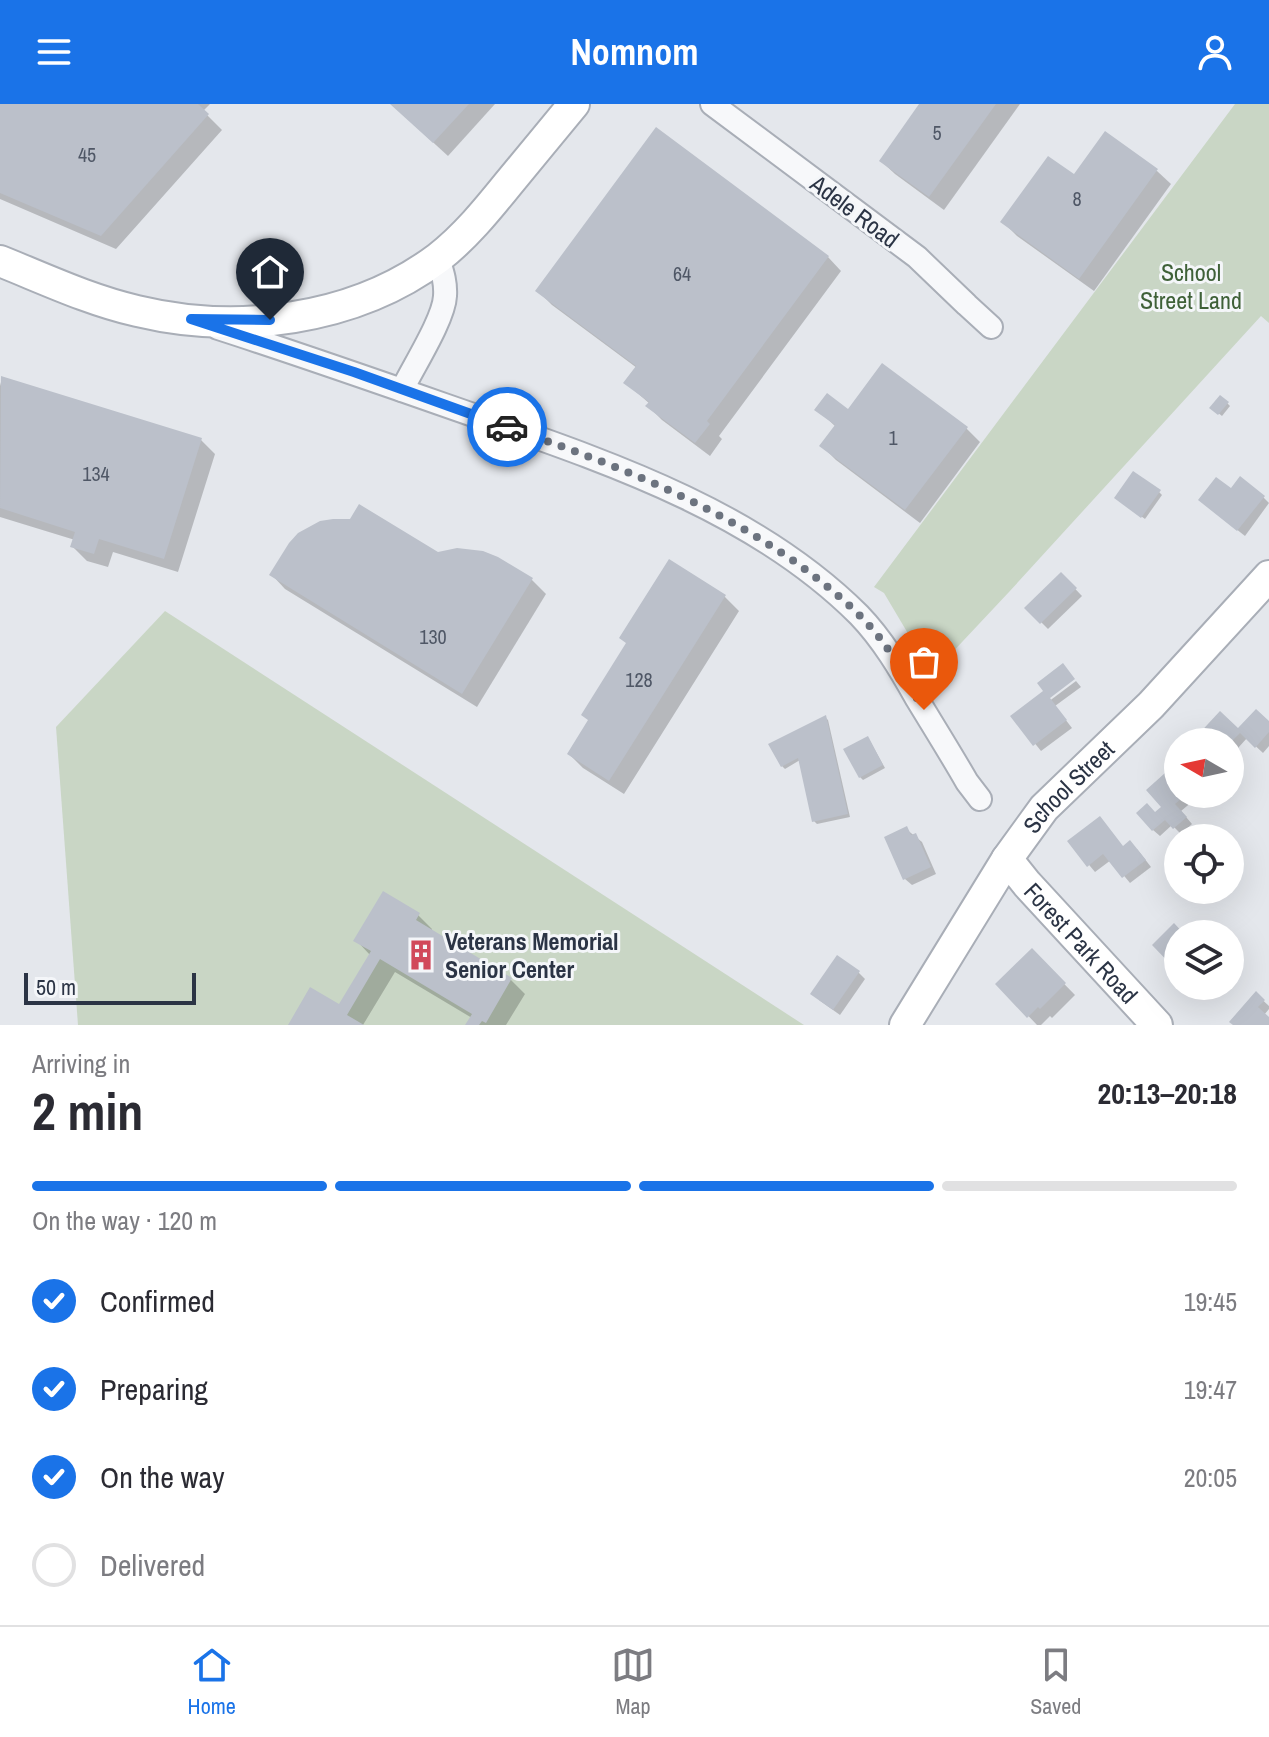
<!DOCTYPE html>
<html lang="en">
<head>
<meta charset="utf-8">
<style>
  body { margin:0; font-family:"Archivo Narrow",sans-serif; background:#f7f7f7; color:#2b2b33; height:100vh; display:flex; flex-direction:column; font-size:30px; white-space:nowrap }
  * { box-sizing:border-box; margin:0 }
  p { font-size:26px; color:#7c7c81 }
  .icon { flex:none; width:44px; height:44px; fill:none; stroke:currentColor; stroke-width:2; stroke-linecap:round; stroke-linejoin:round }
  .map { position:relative; height:921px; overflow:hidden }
  .side { display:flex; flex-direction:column; background:#fff; flex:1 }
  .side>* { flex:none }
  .needle { width:52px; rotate:279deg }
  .buttons { position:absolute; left:1164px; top:624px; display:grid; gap:16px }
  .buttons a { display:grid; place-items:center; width:80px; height:80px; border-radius:50%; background:#fff; box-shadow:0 8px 32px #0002; font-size:40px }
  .scale { position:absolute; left:24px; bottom:20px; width:172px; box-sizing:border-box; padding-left:8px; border:4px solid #2b3445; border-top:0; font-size:22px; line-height:28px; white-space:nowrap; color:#2b3445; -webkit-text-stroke:6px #f4f6f9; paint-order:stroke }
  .pin { position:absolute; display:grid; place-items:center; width:68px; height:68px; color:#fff; margin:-82px -34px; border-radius:50% 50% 50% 0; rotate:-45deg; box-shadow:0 0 8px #0007 }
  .pin .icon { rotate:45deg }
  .courier { position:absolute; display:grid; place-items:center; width:80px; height:80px; margin:-40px; border:6px solid #1a73e8; border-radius:50%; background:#fff; color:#222; box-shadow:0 2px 10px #0007 }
  .summary em { font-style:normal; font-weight:800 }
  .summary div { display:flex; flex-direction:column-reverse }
  .summary { display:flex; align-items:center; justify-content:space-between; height:136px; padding:0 32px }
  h1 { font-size:52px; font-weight:800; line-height:60px }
  .bar { display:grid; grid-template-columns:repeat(4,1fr); gap:12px 8px; align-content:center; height:96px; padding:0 32px }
  .bar i { height:10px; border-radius:6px; background:#e1e1e2 }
  .bar .current { background:#1a73e8 }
  .bar p { grid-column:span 4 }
  ol { padding:0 32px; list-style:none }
  li { display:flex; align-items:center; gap:24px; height:88px }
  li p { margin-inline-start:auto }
  li .icon { padding:8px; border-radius:50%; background:#1a73e8; color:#fff; stroke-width:4 }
  li:last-child { color:#7c7c81 }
  li i { width:44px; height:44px; border:4px solid #e1e1e2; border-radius:50% }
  header { display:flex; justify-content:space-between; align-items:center; height:104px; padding:0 32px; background:#1a73e8; color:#fff; font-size:36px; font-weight:800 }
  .tabs { display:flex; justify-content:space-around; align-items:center; height:112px; border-top:2px solid #e1e1e2; background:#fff; font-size:22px; color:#7c7c81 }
  .tabs a { display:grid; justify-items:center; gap:4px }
  .tabs .current { color:#1a73e8 }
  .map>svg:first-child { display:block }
</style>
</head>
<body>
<header><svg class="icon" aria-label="menu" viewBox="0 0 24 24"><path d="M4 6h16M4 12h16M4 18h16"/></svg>Nomnom<svg class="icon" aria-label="person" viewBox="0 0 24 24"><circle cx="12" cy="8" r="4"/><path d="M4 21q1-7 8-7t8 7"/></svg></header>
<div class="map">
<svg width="1269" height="921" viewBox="0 0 1269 921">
  <rect width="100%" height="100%" fill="#e4e7ec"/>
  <g fill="#c9d6c5">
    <polygon points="1235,0 1269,0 1269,219 1261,212 1009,488 932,570 884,489 874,483"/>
    <polygon points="165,507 804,921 78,921 56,623"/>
  </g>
  <g fill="#0003">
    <polygon points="0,0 210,0 203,7 222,26 116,145 0,95"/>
    <polygon points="391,0 495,0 448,52"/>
    <polygon points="922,0 1020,0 944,106 895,70 881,57"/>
    <polygon points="1157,67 1171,80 1094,187 1017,132 1003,118 1074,73"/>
    <polygon points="828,153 841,167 719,332 722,335 710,352 662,316 648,302 650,300 626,279 637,264 552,201 538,187"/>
    <polygon points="2,274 201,336 215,350 178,468 113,448 108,463 87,457 73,443 75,436 0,413 0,282"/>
    <polygon points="1221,293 1230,302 1222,312 1212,304"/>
    <polygon points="817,305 848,308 966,324 980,338 920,419 836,356 822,342 836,323"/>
    <polygon points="1231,387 1263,393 1269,399 1245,432 1207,402"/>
    <polygon points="1159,388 1162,391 1145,415 1119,396"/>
    <polygon points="437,450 497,455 532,476 546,490 477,603 285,485 272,471"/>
    <polygon points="669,458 725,493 739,507 624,690 583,664 569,650 590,617"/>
    <polygon points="1061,470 1082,492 1048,525 1027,504"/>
    <polygon points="1076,577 1081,583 1055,602 1072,624 1041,647 1013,612 1046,587 1048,598"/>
    <polygon points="825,613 828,616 850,713 817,720 814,717 800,656 785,665 782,662"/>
    <polygon points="1269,620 1269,642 1263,649 1247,634 1230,653 1230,638 1202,638"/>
    <polygon points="870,637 885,664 863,676 860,673"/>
    <polygon points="1178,668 1178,690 1197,690 1199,692 1181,707 1192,720 1181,730 1172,721 1160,732 1153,726 1155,711 1164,703"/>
    <polygon points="906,725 922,738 936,770 912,781 905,775"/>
    <polygon points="1070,738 1137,745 1151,763 1130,779 1111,756 1095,768"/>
    <polygon points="418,811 432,825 431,828 511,876 525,890 506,921 467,921 472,914 395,868 363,921 290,921 340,903 370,851 356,836"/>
    <polygon points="1032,847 1075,891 1052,914 1050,912 1041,921 1037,921 998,880"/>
    <polygon points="1230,847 1241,859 1230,869"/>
    <polygon points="858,868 865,875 840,911 819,896"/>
    <polygon points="1256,890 1269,902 1269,905 1264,911 1269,915 1269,921 1235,921"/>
  </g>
  <g fill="#bbc0ca">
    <polygon points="0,0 198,0 209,10 101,132 0,89"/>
    <polygon points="390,0 469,0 433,39"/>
    <polygon points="919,0 996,0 929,93 879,57"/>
    <polygon points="656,23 829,152 707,317 710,320 695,339 645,302 649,298 623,279 636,262 535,187"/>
    <polygon points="1105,27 1158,65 1079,175 1000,118 1048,52 1074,70"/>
    <polygon points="882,259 968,323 905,406 819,342 835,321 814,306 827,289 848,305"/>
    <polygon points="1,272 202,334 164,455 99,435 94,450 70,443 75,428 0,404"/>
    <polygon points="1220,291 1229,298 1218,311 1209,304"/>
    <polygon points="1133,367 1161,386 1141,414 1114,394"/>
    <polygon points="1240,372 1265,392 1237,427 1198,396 1216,373 1231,384"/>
    <polygon points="359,400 438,448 457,444 483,447 498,453 533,474 462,590 269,471 289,439 298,429 320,417 333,415 350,415"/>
    <polygon points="669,455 726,491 609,677 567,650 588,616 581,611 626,539 619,534"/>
    <polygon points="1061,468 1077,484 1040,520 1024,504"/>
    <polygon points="1063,559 1075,575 1050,594 1067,616 1033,642 1010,612 1043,587 1037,579"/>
    <polygon points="1256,605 1269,617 1269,628 1255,644 1240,629 1231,638 1199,638 1195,634 1220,607 1238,624"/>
    <polygon points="826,611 848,710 812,718 798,654 781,663 768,640"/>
    <polygon points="868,632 883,661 859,674 843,645"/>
    <polygon points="1174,661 1178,666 1178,690 1187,690 1175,700 1187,713 1173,725 1165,716 1152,727 1136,709 1147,699 1155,708 1161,703 1146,686"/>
    <polygon points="1100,712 1123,742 1130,736 1146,756 1122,774 1103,750 1087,763 1067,737"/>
    <polygon points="907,722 911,731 916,729 931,763 903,776 884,733"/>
    <polygon points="383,787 420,809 416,816 512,874 486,919 482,917 479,921 465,921 472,910 380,855 347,911 364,921 288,921 310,883 339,900 371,847 353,837"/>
    <polygon points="1174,819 1184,830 1178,830 1178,868 1152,841"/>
    <polygon points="1032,844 1066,879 1040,905 1038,903 1027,914 995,880"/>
    <polygon points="1230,844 1240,855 1230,864"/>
    <polygon points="837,851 860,867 833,906 810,890"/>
    <polygon points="1256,887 1265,896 1258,903 1269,913 1269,921 1233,921 1229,918"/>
  </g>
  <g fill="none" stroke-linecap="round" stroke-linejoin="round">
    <g stroke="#a9aeb7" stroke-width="26">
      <g id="street">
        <polyline points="712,0 917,153 967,201 991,223"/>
        <path d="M218 224C305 252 390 282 476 312 610 359 756 408 859 511 883 536 900 565 917 595 934 623 951 650 967 678L980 695"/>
        <path d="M402 286C413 263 444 215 445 192 446 178 442 167 438 154"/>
      </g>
    </g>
    <g stroke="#a9aeb7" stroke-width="34">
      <g id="secondary">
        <path d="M0 157C45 175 89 196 137 207 237 231 354 217 438 154 465 133 487 106 508 80 530 53 552 27 574 0"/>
        <path id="s1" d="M1007 755 1027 780 1157 921"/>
        <path id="s2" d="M905 921 1007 755 1044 704 1151 601 1269 472"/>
      </g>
    </g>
    <use href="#street" stroke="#f7f8fa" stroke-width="22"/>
    <use href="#secondary" stroke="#fff" stroke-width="30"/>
  </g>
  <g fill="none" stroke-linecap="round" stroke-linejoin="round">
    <path stroke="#6c737f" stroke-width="8" stroke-dasharray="0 14.4" d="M507 323C611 359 707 396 798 460 828 482 860 508 883 538 898 559 910 583 924 606"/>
    <polyline stroke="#1a73e8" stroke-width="10" points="270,216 191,215 354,268 507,323"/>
  </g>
  <defs>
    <g id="building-bare" transform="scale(2.4)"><path d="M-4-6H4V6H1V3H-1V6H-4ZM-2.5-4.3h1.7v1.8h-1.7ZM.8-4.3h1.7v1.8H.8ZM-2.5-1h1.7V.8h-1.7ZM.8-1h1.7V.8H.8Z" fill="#d1495b" stroke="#f4f6f9" stroke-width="2.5" paint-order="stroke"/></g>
  </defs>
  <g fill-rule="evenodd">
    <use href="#building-bare" x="421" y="851"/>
  </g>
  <g text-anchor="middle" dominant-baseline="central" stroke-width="6" stroke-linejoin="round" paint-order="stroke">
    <g font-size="20" fill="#4f5766">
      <text x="937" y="28">5</text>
      <text x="87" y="50">45</text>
      <text x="1077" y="94">8</text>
      <text x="682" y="169">64</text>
      <text x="893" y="333">1</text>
      <text x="96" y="369">134</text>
      <text x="433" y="532">130</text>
      <text x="639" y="575">128</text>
    </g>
    <g font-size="24" fill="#2b3445" stroke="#f4f6f9">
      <text transform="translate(855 107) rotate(37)">Adele Road</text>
      <text stroke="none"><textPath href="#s2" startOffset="290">School Street</textPath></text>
      <text stroke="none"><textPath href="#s1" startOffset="112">Forest Park Road</textPath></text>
    </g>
    <g font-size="24" fill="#3f6138" stroke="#f4f6f9">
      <text x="1191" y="168">School<tspan x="1191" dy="28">Street Land</tspan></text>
    </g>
    <g font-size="24" font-weight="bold" fill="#2b3445" stroke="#f4f6f9" text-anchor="start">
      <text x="445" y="837">Veterans Memorial<tspan x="445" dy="28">Senior Center</tspan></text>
    </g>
  </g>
</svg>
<div class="buttons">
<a><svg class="needle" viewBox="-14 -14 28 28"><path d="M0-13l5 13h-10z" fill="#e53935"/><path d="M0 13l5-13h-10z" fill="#7c7c81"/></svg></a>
<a><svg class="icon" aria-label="locate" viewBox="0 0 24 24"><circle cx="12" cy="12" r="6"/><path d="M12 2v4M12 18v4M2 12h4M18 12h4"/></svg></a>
<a><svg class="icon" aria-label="layers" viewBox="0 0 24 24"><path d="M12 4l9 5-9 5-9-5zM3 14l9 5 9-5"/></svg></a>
</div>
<div class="scale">50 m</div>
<div class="pin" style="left:924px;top:606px;background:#ea580c"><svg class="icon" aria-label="bag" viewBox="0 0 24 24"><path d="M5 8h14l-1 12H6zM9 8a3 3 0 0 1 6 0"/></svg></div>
<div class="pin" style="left:270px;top:216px;background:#1f2937"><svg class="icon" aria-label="home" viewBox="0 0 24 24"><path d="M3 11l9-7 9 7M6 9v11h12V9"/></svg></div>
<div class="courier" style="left:507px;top:323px"><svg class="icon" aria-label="car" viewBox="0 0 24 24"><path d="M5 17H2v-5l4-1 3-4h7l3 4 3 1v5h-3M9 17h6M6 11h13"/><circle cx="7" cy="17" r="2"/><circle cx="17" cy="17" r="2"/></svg></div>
</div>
<section class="side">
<div class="summary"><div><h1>2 min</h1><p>Arriving in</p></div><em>20:13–20:18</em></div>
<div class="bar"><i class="current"></i><i class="current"></i><i class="current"></i><i></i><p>On the way · 120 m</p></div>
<ol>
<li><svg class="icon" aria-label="check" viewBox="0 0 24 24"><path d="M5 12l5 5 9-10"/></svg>Confirmed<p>19:45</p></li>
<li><svg class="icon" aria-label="check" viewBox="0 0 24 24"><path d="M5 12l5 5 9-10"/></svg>Preparing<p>19:47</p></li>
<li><svg class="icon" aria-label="check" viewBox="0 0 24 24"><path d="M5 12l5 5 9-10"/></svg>On the way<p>20:05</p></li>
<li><i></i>Delivered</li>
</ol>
</section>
<nav class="tabs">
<a class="current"><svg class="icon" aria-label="home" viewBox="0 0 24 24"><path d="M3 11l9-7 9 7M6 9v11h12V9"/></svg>Home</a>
<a><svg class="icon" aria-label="map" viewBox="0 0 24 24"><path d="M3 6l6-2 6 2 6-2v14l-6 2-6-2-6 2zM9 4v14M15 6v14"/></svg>Map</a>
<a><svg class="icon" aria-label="saved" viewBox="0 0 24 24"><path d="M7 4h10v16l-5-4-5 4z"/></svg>Saved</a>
</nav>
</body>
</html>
